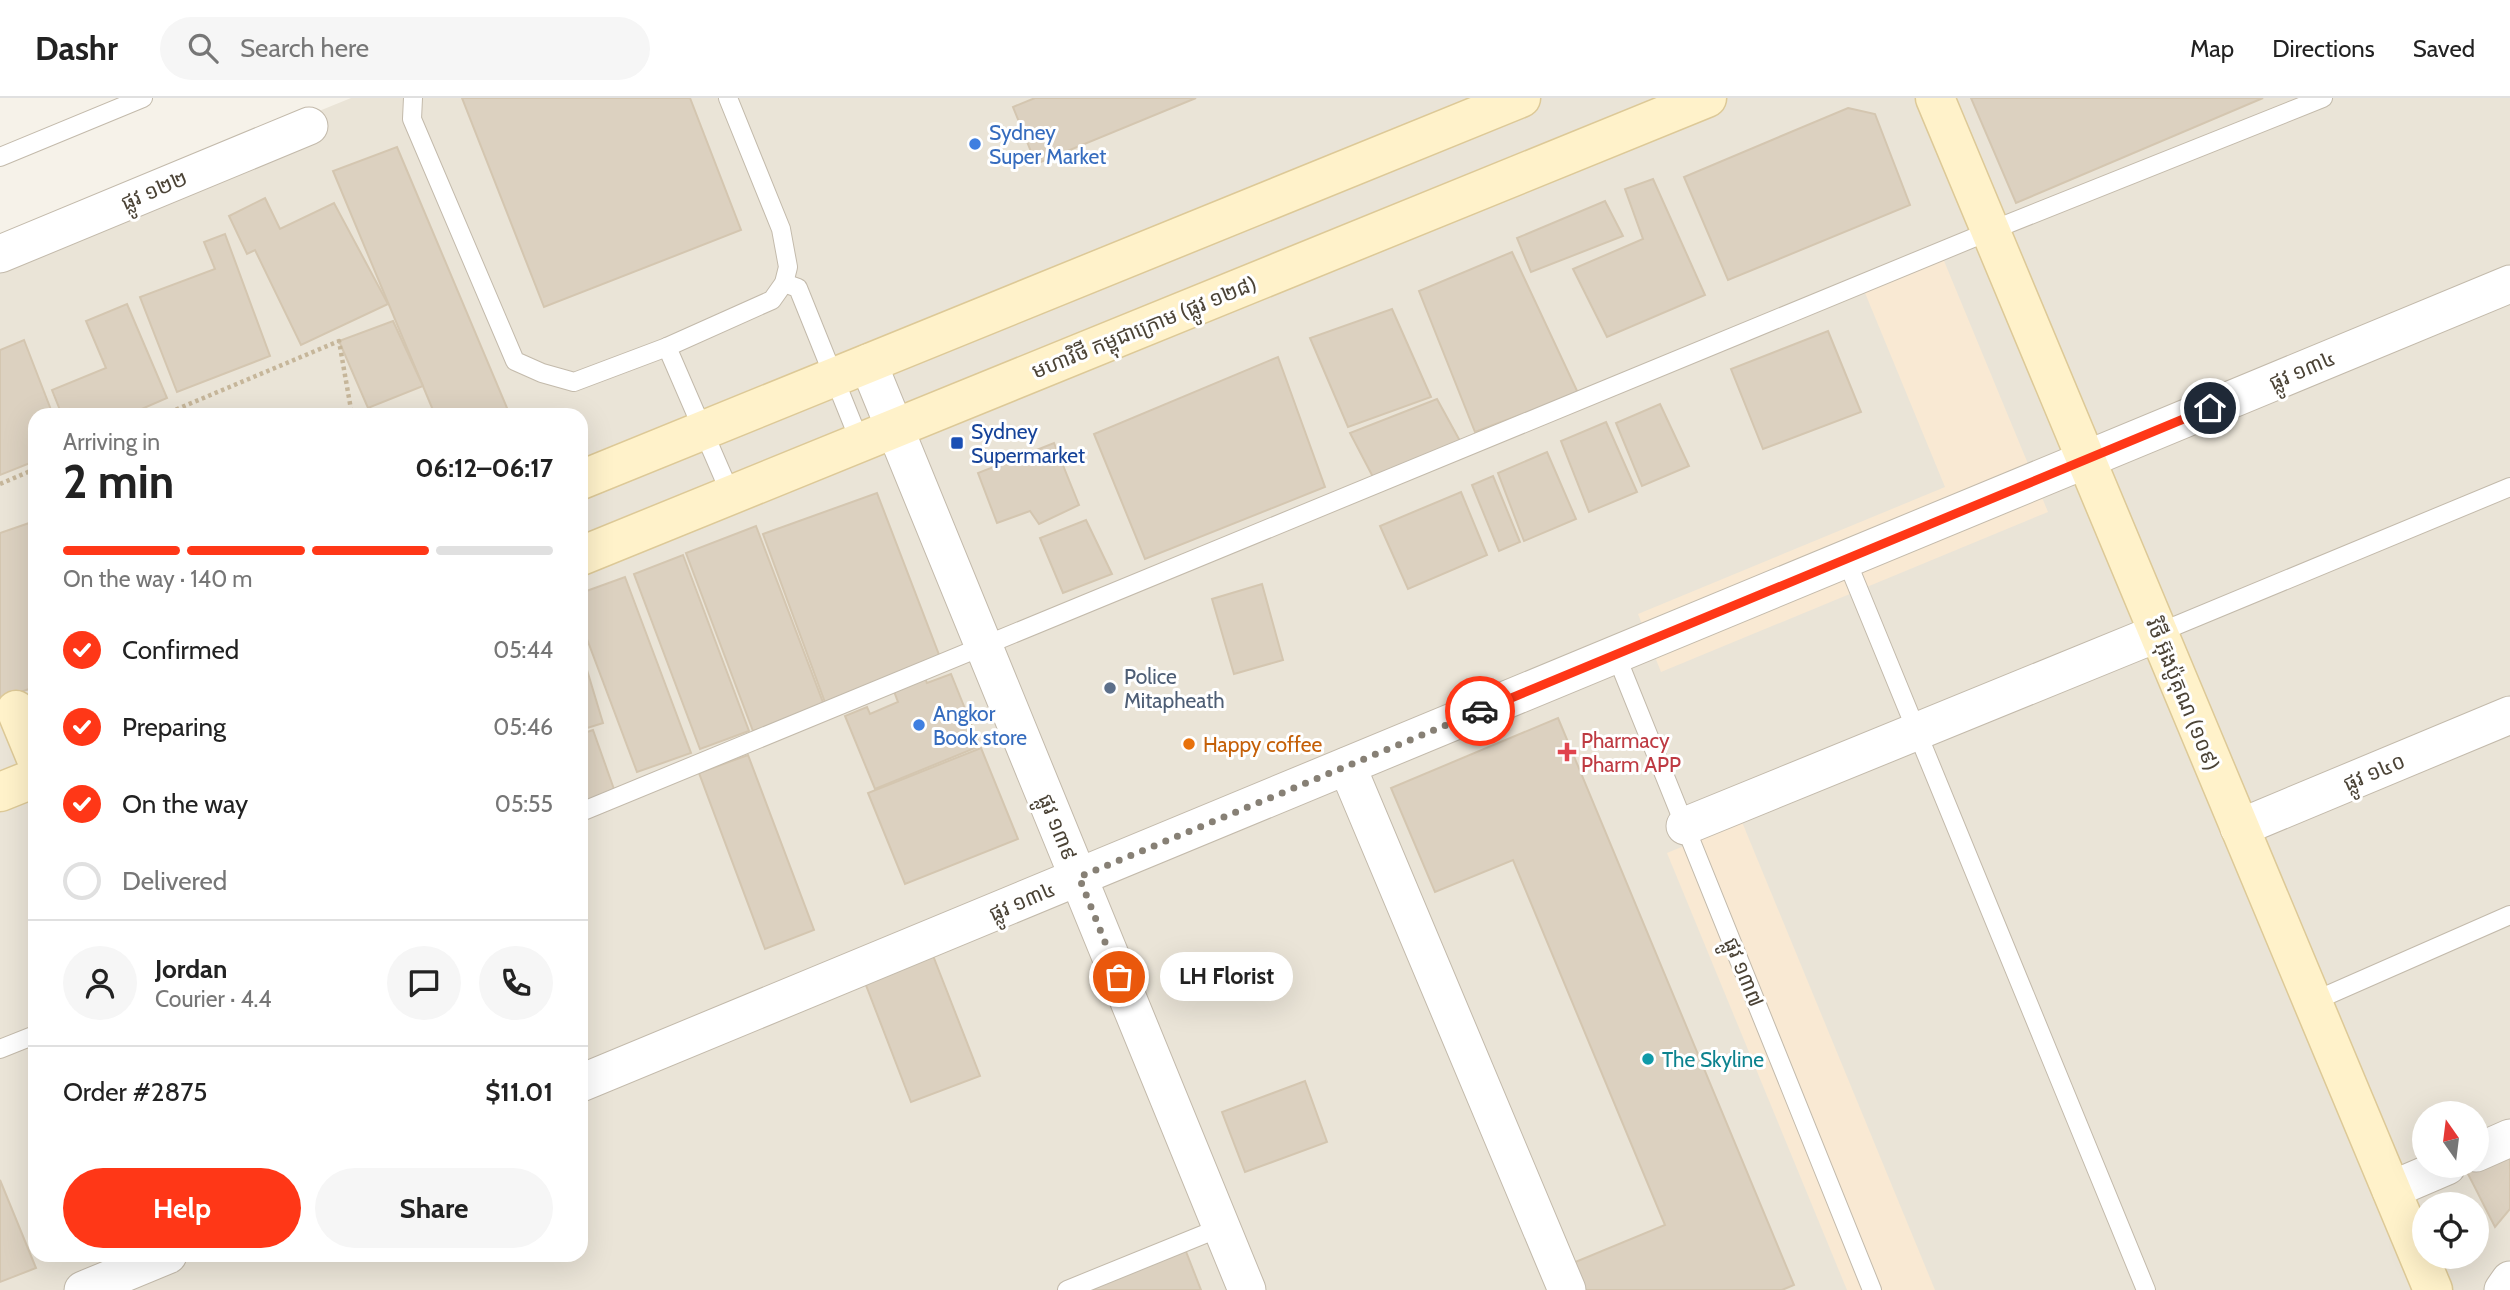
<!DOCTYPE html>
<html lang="en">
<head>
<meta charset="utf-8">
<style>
  body { margin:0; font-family:Cabin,"Noto Sans Khmer",sans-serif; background:#f6f6f6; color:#222; height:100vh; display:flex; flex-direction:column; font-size:26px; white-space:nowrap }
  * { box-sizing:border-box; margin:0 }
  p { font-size:23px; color:#767676 }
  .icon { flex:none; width:38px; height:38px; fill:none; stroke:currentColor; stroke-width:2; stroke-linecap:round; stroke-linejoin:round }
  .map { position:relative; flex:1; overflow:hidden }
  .panel { position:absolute; left:28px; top:310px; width:560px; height:854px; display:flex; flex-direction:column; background:#fff; border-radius:21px; box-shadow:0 7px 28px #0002 }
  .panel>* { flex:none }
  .needle { width:46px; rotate:346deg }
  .fabs { position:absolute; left:2412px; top:1003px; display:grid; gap:14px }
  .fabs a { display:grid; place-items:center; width:77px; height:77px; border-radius:50%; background:#fff; box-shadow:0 7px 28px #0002; font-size:35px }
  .pin { position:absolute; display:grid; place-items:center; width:60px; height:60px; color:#fff; margin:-30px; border:4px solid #fff; border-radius:50%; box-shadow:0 2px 7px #0007 }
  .courier { position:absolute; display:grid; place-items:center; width:70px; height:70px; margin:-35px; border:5px solid #ff3717; border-radius:50%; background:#fff; color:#222; box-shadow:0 2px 9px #0007 }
  .bubble { position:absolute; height:49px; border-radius:24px; background:#fff; box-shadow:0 7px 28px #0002; font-size:23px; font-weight:800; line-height:49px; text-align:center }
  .headline em { font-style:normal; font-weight:800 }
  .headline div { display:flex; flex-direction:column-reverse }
  .headline { display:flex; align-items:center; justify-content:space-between; height:119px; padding:0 35px }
  h1 { font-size:46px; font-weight:800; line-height:52px }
  .bar { display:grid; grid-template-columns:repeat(4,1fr); gap:10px 7px; align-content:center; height:84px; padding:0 35px }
  .bar i { height:9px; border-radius:5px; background:#e0e0e0 }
  .bar .current { background:#ff3717 }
  .bar p { grid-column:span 4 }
  .line { display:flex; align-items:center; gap:18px; padding:0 35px; border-top:2px solid #e0e0e0 }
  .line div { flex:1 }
  .round { display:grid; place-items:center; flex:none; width:74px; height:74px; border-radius:37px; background:#f6f6f6 }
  ol { padding:0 35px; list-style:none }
  li { display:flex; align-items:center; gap:21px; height:77px }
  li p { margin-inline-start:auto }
  li .icon { padding:7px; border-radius:50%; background:#ff3717; color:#fff; stroke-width:4 }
  li:last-child { color:#767676 }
  li i { width:38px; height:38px; border:4px solid #e0e0e0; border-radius:50% }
  .primary-button { display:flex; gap:14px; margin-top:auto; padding:14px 35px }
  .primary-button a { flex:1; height:80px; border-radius:42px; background:#ff3717; color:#fff; font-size:28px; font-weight:800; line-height:80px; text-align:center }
  .primary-button a+a { background:#f6f6f6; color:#222 }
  header { display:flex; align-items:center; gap:42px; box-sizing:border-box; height:98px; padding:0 35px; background:#fff; border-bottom:2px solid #e0e0e0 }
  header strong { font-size:33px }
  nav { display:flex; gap:38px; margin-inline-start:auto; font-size:24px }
  .search { width:490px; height:63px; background:#f6f6f6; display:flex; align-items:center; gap:18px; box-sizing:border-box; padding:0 24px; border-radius:38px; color:#767676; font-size:26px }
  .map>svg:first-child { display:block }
</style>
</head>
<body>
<header>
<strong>Dashr</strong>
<div class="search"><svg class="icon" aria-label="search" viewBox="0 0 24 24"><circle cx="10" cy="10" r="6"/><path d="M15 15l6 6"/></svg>Search here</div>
<nav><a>Map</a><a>Directions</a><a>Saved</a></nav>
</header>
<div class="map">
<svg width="2510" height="1192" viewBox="0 0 2510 1192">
  <rect width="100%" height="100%" fill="#f6f2e9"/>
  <path fill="#eae4d7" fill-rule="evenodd" d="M351 0H2510V1192H0V143ZM35 317H581V1157H35ZM2424 1015H2476V1068H2424ZM2424 1106H2476V1158H2424Z"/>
  <g fill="#f9e9d3">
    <polygon points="1942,158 2048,414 1661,574 1638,516 1945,389 1863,190"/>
    <polygon points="1742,724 1935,1192 1847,1192 1667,755"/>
  </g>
  <g fill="#dcd1c0" stroke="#d4c6b0" stroke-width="2">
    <polygon points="462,0 690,0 741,132 544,209"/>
    <polygon points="1035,0 1196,0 1036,66 1013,9"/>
    <polygon points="1971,0 2263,0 2016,105"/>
    <polygon points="1848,10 1875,16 1910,107 1728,182 1684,79"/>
    <polygon points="397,49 510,317 435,317 333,73"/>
    <polygon points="1653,81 1705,197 1607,239 1573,171 1643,141 1625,91"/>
    <polygon points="265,100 280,131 334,105 388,206 301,247 255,152 247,156 229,118"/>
    <polygon points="1605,103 1623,138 1531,174 1517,140"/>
    <polygon points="225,136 270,258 177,294 140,199 215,171 204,144"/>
    <polygon points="1512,154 1578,295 1475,334 1419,193"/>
    <polygon points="127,206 167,300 128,317 62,317 52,292 106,270 86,223"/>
    <polygon points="1392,211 1431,299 1348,329 1310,240"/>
    <polygon points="393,223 423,288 368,310 339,243"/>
    <polygon points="1828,233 1861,314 1763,351 1731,271"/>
    <polygon points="24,242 53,317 35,317 35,363 0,377 0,252"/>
    <polygon points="1278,259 1325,389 1145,461 1094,336"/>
    <polygon points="1437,301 1460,343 1373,379 1350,335"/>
    <polygon points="1660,306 1689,368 1642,388 1616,325"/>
    <polygon points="1606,324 1637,394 1589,414 1561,343"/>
    <polygon points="1054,345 1079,407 1039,426 1030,413 997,425 978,375"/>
    <polygon points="1547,354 1576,421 1524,443 1498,375"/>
    <polygon points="1493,378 1520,444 1499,453 1472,387"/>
    <polygon points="1461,394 1487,457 1408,491 1380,428"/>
    <polygon points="877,395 941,562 826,607 763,436"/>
    <polygon points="1086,422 1112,476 1063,495 1040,440"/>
    <polygon points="35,423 35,589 0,601 0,435"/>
    <polygon points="756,428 824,607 753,633 686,455"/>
    <polygon points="683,457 749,633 700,651 634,476"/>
    <polygon points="625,479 691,655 637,674 581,525 581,495"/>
    <polygon points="1262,486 1283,562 1234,576 1212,501"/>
    <polygon points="581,552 603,625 581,632"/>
    <polygon points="923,575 927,585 951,576 980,648 875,691 845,618 867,609 870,616 898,604 892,588"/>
    <polygon points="1558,620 1794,1187 1782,1192 1579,1192 1568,1167 1665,1127 1513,762 1435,794 1391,690"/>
    <polygon points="593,632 615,694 581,704 581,636"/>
    <polygon points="981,650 1018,741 905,786 868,695"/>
    <polygon points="748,657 814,832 765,851 699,675"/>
    <polygon points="932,855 980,978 911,1004 864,882"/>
    <polygon points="1305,983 1327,1044 1245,1074 1222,1014"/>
    <polygon points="2510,1050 2510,1111 2495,1129 2466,1072"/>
    <polygon points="0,1082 36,1170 0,1184"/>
    <polygon points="1185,1151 1201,1192 1081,1192"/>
  </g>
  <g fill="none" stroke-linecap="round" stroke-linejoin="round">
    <g stroke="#c3baab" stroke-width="20">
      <g id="lane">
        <polyline points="413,0 412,21 515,263 542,275 574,284 667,249 772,202 784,185 788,169 781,131 728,0"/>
        <polyline points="0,59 143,0"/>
        <polyline points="784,185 798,190 860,344"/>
        <polyline points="667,249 731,397"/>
        <polyline points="1846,461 2146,1192"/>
        <polyline points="2158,535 2510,389"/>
        <polyline points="1616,557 1872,1192"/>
        <polyline points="581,714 1990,133 2323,0"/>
        <polyline points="2312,904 2510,817"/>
        <polyline points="0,951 35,937"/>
        <polyline points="1067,1192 1222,1129"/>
      </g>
    </g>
    <g stroke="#c3baab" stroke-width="39">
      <g id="street">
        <polyline points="0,156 309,28"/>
        <polyline points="868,265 1247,1192"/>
        <polyline points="1347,668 1567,1192"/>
        <polyline points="1685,728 2158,535"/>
        <polyline points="2239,730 2510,617"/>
        <polyline points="581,985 2510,186"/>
        <polyline points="2476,1055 2510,1040"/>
        <polyline points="2391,1092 2447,1068"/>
        <polyline points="83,1192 168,1157"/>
        <polyline points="2503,1192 2510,1182"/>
      </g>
    </g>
    <g stroke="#ddc997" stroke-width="41">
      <g id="secondary">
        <polyline points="1935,0 2433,1192"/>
        <polyline points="581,382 1521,0"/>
        <polyline points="581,458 1707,0"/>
        <polyline points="16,612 35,658"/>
        <polyline points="0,694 35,680"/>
      </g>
    </g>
    <g stroke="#c6b69a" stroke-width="4.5" stroke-dasharray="3.5 3.5" stroke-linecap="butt">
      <polyline points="163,317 339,243 352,317"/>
      <polyline points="0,386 35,371"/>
    </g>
    <use href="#lane" stroke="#fff" stroke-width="18"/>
    <use href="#street" stroke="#fff" stroke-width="37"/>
    <use href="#secondary" stroke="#fff2ca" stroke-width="38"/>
  </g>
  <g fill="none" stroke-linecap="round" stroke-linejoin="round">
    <polyline stroke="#878075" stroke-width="7" stroke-dasharray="0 12.6" points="1119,879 1079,779 1480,613"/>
    <polyline stroke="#ff3717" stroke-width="9" points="1480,613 2210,310"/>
  </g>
  <g fill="#3f7fe0" stroke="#fff" stroke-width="2.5">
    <circle cx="975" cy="46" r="7"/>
    <circle cx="919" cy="627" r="7"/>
  </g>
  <rect fill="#1a4fb4" stroke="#fff" stroke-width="2.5" x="950" y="338" width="14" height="14" rx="3.5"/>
  <circle fill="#5c6f8a" stroke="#fff" stroke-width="2.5" cx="1110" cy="590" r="7"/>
  <circle fill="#e8710a" stroke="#fff" stroke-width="2.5" cx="1189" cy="646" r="7"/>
  <path fill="#e0444e" stroke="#fff" stroke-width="2.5" d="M1563.5 643.5h7v7h7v7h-7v7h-7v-7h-7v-7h7z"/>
  <circle fill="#0f9aa8" stroke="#fff" stroke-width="2.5" cx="1648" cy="961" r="7"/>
  <g text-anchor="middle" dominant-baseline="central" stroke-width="6" stroke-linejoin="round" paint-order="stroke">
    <g font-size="21" fill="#366cbe" stroke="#fff" text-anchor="start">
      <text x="989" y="34">Sydney<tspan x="989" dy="24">Super Market</tspan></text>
      <text x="933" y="615">Angkor<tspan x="933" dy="24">Book store</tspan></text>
    </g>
    <g font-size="21" fill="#4b4336" stroke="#fff">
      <text transform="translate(154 92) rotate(-23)">ផ្លូវ ១២២</text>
      <text transform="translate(1144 229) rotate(-22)">មហាវិថី កម្ពុជាក្រោម (ផ្លូវ ១២៨)</text>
      <text transform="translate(2302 272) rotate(-23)">ផ្លូវ ១៣៤</text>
      <text transform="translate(2183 596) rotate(68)">វិថី អ៊ុងប៉ូគុណ (១០៩)</text>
      <text transform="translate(2374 674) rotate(-23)">ផ្លូវ ១៤០</text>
      <text transform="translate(1058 729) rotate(68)">ផ្លូវ ១៣៩</text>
      <text transform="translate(1022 803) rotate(-23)">ផ្លូវ ១៣៤</text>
      <text transform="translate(1744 874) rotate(68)">ផ្លូវ ១៣៧</text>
    </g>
    <g font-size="21" fill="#164399" stroke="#fff" text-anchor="start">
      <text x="971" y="333">Sydney<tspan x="971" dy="24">Supermarket</tspan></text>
    </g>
    <g font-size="21" fill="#4e5e75" stroke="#fff" text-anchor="start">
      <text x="1124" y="578">Police<tspan x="1124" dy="24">Mitapheath</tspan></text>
    </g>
    <g font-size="21" fill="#be3a42" stroke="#fff" text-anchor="start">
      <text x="1581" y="642">Pharmacy<tspan x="1581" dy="24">Pharm APP</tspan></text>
    </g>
    <g font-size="21" fill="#c56008" stroke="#fff" text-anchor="start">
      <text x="1203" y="646">Happy coffee</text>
    </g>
    <g font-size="21" fill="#0d838f" stroke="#fff" text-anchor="start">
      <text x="1662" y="961">The Skyline</text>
    </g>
  </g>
</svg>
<div class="fabs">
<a><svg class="needle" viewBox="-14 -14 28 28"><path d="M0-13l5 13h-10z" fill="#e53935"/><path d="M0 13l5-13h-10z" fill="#767676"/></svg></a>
<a><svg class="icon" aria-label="locate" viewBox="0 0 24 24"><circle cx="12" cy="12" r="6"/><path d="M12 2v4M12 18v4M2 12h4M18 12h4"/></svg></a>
</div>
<div class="pin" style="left:1119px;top:879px;background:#ea580c"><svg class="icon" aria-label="bag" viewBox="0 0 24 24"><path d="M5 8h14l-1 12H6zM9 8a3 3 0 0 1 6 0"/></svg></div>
<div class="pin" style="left:2210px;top:310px;background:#1f2937"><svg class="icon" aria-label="home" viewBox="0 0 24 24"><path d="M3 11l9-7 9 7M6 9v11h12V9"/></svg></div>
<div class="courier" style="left:1480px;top:613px"><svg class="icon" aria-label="car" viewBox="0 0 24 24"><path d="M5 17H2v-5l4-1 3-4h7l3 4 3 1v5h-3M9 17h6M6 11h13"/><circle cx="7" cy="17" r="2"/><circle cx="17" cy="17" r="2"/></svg></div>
<div class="bubble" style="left:1160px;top:854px;width:133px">LH Florist</div>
<section class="panel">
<div class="headline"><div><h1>2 min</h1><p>Arriving in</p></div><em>06:12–06:17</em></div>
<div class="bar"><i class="current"></i><i class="current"></i><i class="current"></i><i></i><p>On the way · 140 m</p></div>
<ol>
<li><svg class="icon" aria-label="check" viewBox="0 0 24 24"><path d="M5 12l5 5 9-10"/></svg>Confirmed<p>05:44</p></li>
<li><svg class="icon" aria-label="check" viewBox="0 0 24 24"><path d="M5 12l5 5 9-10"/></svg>Preparing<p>05:46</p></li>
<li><svg class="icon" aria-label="check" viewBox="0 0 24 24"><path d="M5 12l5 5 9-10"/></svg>On the way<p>05:55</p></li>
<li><i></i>Delivered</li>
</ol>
<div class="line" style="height:126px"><a class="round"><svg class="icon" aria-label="person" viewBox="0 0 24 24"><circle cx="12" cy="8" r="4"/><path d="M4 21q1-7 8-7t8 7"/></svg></a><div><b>Jordan</b><p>Courier · 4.4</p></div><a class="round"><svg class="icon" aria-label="chat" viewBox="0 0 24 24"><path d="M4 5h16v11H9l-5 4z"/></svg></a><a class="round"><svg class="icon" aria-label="phone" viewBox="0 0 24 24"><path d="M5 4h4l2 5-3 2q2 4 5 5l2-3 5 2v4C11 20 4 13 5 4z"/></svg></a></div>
<div class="line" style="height:91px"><div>Order #2875</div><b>$11.01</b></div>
<div class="primary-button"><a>Help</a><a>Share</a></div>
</section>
</div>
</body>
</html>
